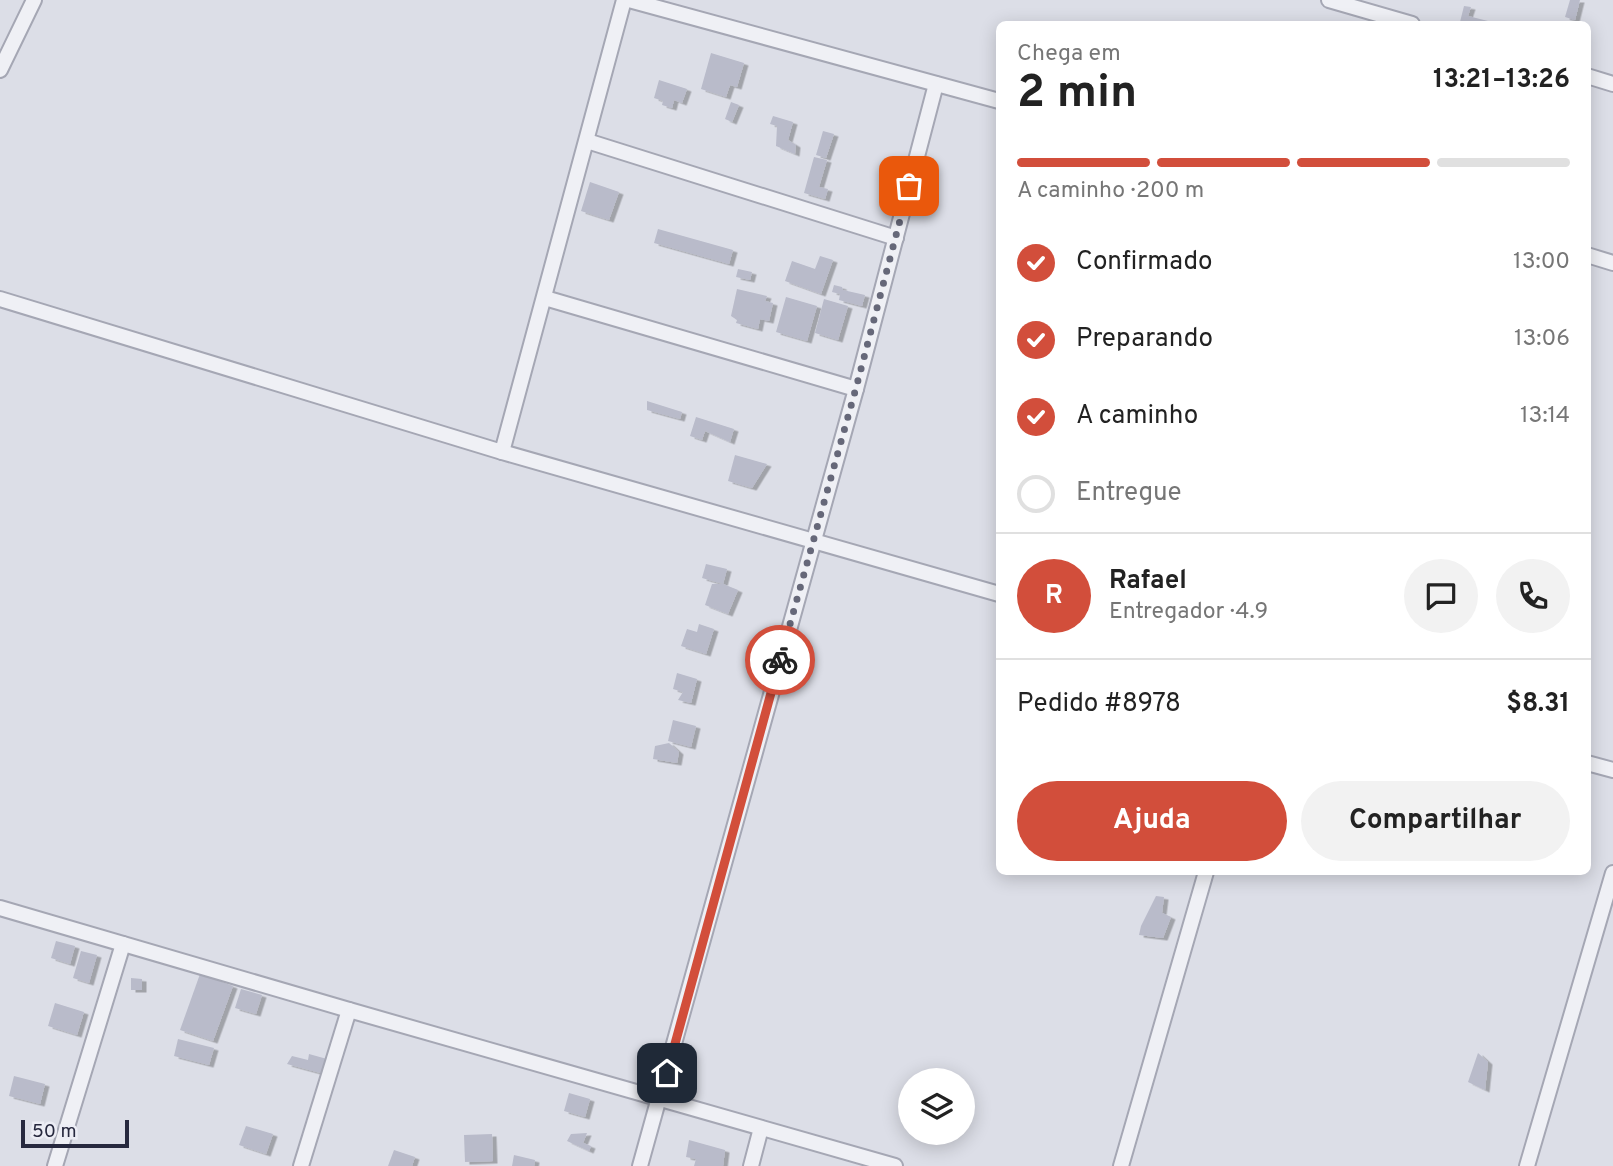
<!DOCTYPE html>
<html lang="pt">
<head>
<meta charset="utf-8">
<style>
  body { margin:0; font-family:Overpass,sans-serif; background:#f2f2f2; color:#222; height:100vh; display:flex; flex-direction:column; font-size:26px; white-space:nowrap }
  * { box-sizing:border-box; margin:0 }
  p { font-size:23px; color:#767676 }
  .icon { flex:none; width:38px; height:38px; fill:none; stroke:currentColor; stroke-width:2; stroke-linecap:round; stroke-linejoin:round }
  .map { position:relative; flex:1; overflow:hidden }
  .drawer { position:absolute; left:996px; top:21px; width:595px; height:854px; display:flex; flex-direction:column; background:#fff; border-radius:10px; box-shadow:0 4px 18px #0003 }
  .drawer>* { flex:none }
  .fabs { position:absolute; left:898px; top:1068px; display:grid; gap:14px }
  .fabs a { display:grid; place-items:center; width:77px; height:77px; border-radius:50%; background:#fff; box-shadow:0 4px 18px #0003; font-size:35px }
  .scale { position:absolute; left:21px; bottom:18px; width:108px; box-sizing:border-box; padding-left:7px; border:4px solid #26283e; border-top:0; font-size:19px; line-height:24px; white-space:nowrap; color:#26283e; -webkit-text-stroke:5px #ecedf5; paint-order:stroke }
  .pin { position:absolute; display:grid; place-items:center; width:60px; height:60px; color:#fff; margin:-30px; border-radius:14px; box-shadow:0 4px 10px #0006 }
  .courier { position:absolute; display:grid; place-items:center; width:70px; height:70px; margin:-35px; border:5px solid #d24e3b; border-radius:50%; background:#fff; color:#222; box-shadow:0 2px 9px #0007 }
  .head em { font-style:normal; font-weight:700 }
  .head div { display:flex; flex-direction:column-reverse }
  .head { display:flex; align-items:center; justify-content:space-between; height:119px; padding:0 21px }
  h1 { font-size:46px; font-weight:700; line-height:52px }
  .bar { display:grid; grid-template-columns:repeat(4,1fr); gap:10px 7px; align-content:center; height:84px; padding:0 21px }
  .bar i { height:9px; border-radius:5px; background:#e0e0e0 }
  .bar .active { background:#d24e3b }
  .bar p { grid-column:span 4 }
  .line { display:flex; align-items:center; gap:18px; padding:0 21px; border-top:2px solid #e0e0e0 }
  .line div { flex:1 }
  .round { display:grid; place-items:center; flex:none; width:74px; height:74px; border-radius:37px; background:#f2f2f2 }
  ol { padding:0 21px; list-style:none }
  li { display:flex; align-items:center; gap:21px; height:77px }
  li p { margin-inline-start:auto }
  li .icon { padding:7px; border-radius:50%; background:#d24e3b; color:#fff; stroke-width:4 }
  li:last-child { color:#767676 }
  li i { width:38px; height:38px; border:4px solid #e0e0e0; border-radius:50% }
  .primary-button { display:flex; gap:14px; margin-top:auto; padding:14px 21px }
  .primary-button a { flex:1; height:80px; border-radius:42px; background:#d24e3b; color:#fff; font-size:28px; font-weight:700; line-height:80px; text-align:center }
  .primary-button a+a { background:#f2f2f2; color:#222 }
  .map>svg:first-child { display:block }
</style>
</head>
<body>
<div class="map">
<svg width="1613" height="1166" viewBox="0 0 1613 1166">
  <defs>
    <filter id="shadow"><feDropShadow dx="4.5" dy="2.5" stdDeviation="0" flood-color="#0004"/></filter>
  </defs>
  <rect width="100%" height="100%" fill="#dcdee7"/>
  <g fill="#b9bbca" filter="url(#shadow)">
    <polygon points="1570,0 1580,0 1575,20 1565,17"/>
    <polygon points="1464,6 1471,7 1468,16 1488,21 1487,24 1460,22"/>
    <polygon points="711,53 744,63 737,87 730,85 726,97 701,89"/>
    <polygon points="659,80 687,89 682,103 674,100 672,108 662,105 663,101 654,98"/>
    <polygon points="731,102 739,105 732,122 725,119"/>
    <polygon points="773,116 793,122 788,140 796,145 795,154 776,146 777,126 770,124"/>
    <polygon points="823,131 834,134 826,158 816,155"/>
    <polygon points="814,157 827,160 819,187 828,189 825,199 804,193"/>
    <polygon points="590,182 619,192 609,220 581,211"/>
    <polygon points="658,229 733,250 729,264 654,243"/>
    <polygon points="820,256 833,260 821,294 785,281 792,261 815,269"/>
    <polygon points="738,269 752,272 750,280 736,277"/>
    <polygon points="834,285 842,287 843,290 865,295 862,306 839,300 840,294 832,292"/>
    <polygon points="737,289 767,296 765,301 773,303 769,321 760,319 758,329 736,323 737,320 731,316"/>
    <polygon points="786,297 817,306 807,341 776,332"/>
    <polygon points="824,299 848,306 838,340 815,333"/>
    <polygon points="647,401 682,412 680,419 647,410"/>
    <polygon points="696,417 734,429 730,442 705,431 702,440 690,436"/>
    <polygon points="735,455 767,464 752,488 728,481"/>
    <polygon points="706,564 727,569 723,584 702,578"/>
    <polygon points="712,584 723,584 738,590 728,614 705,605"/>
    <polygon points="699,624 714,629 706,654 681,646 687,629 697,632"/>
    <polygon points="677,673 697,679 691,703 678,700 683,692 673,689"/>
    <polygon points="673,720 696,726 691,747 668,741"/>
    <polygon points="669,743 679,752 677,763 653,759 655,746"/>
    <polygon points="1156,896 1164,897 1162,913 1171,917 1163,938 1139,935 1141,926"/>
    <polygon points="56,941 75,946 70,964 51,958"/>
    <polygon points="81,951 97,955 89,983 73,978"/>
    <polygon points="200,974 233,986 213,1041 180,1030"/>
    <polygon points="131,978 142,979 142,990 131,990"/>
    <polygon points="241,989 262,995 256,1014 235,1008"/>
    <polygon points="55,1003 84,1012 77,1035 48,1026"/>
    <polygon points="178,1039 214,1048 209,1065 174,1056"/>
    <polygon points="1478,1053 1488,1062 1485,1090 1468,1082"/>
    <polygon points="309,1054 327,1059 324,1074 287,1064 292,1056 308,1060"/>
    <polygon points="14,1076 45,1084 40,1104 9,1096"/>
    <polygon points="569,1093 590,1099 585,1117 564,1111"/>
    <polygon points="246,1126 273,1134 266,1154 239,1145"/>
    <polygon points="587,1133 583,1143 591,1146 589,1151 567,1141 571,1134"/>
    <polygon points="492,1134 493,1161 465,1162 464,1135"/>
    <polygon points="689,1140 725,1150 723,1166 694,1166 696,1159 686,1157"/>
    <polygon points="394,1150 415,1157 412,1166 388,1166"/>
    <polygon points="514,1155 535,1160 534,1166 512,1166"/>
  </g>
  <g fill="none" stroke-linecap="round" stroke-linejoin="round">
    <g stroke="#a5a7b4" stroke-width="18">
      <g id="street">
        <polyline points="629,0 999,101"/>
        <polyline points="1329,0 1412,24"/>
        <polyline points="0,70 34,0"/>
        <polyline points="1587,76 1613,84"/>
        <polyline points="587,141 896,238"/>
        <polyline points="1587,255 1613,263"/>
        <polyline points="545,298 856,389"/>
        <polyline points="0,299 502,452 999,594"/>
        <polyline points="502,452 624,0"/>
        <polyline points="1587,763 1613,770"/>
        <polyline points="0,908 349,1010 895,1166"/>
        <polyline points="55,1166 123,944"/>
        <polyline points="301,1166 349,1010"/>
        <polyline points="640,1166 856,389 936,84"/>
        <polyline points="751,1166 761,1128"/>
        <polyline points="1121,1166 1206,872"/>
        <polyline points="1527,1166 1613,873"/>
      </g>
    </g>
    <use href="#street" stroke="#eff0f5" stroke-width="14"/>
  </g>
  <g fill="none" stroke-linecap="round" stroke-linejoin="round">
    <polyline stroke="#666879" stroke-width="7" stroke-dasharray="0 12.6" points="780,660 856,388 909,186"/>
    <polyline stroke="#d24e3b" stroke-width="9" points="667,1073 780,660"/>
  </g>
</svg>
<div class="fabs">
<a><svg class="icon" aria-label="layers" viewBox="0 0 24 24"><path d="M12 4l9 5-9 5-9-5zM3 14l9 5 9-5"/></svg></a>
</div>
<div class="scale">50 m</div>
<div class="pin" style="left:909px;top:186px;background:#ea580c"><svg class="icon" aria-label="bag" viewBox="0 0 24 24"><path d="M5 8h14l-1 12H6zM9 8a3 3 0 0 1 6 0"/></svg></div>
<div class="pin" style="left:667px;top:1073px;background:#1f2937"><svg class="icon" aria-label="home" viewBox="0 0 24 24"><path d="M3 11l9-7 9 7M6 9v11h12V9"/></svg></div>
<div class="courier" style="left:780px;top:660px"><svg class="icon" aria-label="bike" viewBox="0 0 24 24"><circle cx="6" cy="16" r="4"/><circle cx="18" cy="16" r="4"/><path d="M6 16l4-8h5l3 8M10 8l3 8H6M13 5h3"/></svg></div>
<section class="drawer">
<div class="head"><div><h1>2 min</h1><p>Chega em</p></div><em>13:21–13:26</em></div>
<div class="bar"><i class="active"></i><i class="active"></i><i class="active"></i><i></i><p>A caminho · 200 m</p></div>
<ol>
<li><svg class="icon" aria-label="check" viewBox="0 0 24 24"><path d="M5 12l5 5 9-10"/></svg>Confirmado<p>13:00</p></li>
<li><svg class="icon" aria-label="check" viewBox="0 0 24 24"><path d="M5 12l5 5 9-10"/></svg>Preparando<p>13:06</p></li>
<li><svg class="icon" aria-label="check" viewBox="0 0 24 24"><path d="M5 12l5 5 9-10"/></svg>A caminho<p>13:14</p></li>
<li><i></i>Entregue</li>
</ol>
<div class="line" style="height:126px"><b class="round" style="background:#d24e3b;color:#fff">R</b><div><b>Rafael</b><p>Entregador · 4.9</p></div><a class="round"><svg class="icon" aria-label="chat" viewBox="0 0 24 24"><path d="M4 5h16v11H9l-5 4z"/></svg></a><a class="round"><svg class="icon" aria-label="phone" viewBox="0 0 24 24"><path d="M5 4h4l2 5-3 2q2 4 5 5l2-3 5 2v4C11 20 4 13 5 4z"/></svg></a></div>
<div class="line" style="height:91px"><div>Pedido #8978</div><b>$8.31</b></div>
<div class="primary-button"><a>Ajuda</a><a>Compartilhar</a></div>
</section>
</div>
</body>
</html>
